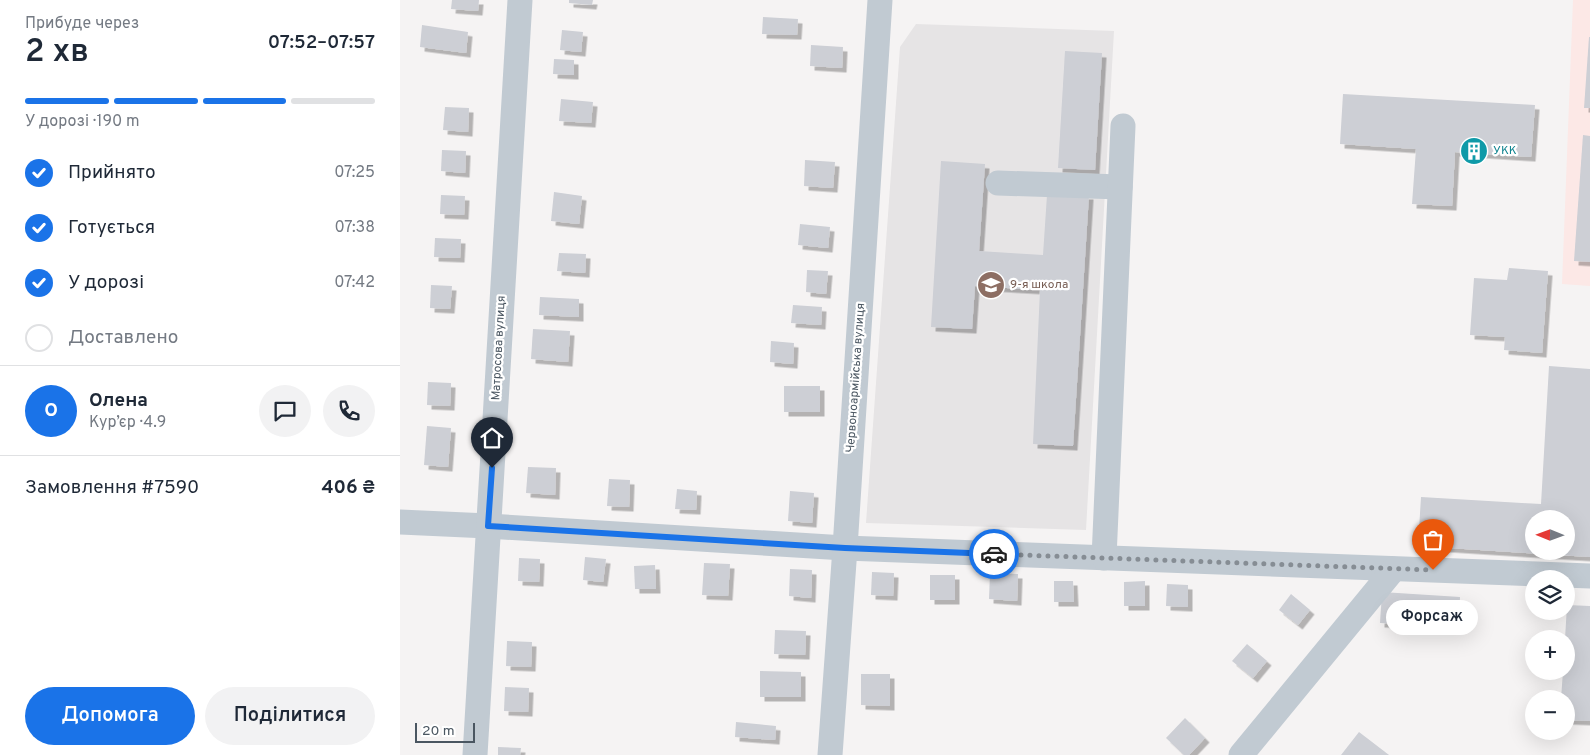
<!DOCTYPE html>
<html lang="uk">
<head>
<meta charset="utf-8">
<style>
  body { margin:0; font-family:Overpass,sans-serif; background:#f2f2f3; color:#1f2937; height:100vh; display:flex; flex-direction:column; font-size:19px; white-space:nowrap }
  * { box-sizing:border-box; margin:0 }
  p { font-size:16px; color:#747a83 }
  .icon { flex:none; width:28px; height:28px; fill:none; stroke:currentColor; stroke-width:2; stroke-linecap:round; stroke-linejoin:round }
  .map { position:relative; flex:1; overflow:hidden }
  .side { display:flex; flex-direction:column; background:#fff; width:400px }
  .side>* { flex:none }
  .needle { width:32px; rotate:271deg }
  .fabs { position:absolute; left:1125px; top:510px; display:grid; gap:10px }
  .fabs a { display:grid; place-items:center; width:50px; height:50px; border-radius:50%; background:#fff; box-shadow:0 5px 20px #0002; font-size:25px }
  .scale { position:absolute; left:15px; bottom:12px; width:60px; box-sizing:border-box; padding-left:5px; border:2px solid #4a5661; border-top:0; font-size:14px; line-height:18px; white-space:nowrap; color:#4a5661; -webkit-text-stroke:4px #fff; paint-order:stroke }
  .pin { position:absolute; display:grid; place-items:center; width:42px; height:42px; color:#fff; margin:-51px -21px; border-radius:50% 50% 50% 0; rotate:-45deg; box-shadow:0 0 5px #0007 }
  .pin .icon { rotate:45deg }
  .courier { position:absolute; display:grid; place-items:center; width:50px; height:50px; margin:-25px; border:4px solid #1a73e8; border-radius:50%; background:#fff; color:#222; box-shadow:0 1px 6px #0007 }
  .bubble { position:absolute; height:35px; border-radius:18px; background:#fff; box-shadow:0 5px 20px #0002; font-size:16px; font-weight:600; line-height:35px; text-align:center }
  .head em { font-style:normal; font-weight:600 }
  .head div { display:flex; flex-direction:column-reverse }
  .head { display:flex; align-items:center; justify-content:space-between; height:85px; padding:0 25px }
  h1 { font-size:32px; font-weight:600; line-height:38px }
  .bar { display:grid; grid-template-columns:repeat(4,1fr); gap:8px 5px; align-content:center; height:60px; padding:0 25px }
  .bar i { height:6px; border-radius:4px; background:#e0e1e3 }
  .bar .current { background:#1a73e8 }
  .bar p { grid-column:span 4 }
  .line { display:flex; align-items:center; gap:12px; padding:0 25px; border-top:1px solid #e0e1e3 }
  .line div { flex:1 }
  .round { display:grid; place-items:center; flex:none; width:52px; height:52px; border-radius:26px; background:#f2f2f3 }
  ol { padding:0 25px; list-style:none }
  li { display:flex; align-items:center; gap:15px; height:55px }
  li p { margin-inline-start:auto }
  li .icon { padding:5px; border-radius:50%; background:#1a73e8; color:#fff; stroke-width:4 }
  li:last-child { color:#747a83 }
  li i { width:28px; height:28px; border:2px solid #e0e1e3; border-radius:50% }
  .cta { display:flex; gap:10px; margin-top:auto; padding:10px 25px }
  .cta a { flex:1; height:58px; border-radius:30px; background:#1a73e8; color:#fff; font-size:20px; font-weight:600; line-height:58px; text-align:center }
  .cta a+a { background:#f2f2f3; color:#1f2937 }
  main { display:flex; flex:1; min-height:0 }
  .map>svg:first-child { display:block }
</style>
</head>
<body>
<main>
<section class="side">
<div class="head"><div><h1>2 хв</h1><p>Прибуде через</p></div><em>07:52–07:57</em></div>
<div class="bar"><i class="current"></i><i class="current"></i><i class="current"></i><i></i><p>У дорозі · 190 m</p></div>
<ol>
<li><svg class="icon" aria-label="check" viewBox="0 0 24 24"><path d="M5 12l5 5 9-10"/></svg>Прийнято<p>07:25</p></li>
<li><svg class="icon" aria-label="check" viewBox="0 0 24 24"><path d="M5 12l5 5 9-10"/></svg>Готується<p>07:38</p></li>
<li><svg class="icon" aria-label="check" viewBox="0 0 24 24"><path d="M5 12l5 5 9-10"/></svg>У дорозі<p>07:42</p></li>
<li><i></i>Доставлено</li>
</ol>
<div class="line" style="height:90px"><b class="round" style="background:#1a73e8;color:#fff">О</b><div><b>Олена</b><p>Кур’єр · 4.9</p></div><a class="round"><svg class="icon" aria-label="chat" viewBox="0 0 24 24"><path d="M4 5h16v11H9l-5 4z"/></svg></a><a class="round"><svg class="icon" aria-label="phone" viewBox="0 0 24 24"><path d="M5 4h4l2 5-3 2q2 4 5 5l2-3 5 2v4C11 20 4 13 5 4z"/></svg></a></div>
<div class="line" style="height:65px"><div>Замовлення #7590</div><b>406 ₴</b></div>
<div class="cta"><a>Допомога</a><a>Поділитися</a></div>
</section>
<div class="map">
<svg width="1190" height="755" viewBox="0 0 1190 755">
  <defs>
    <filter id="shadow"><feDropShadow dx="4.5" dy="4.5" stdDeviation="0" flood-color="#0004"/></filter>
  </defs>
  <rect width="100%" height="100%" fill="#f5f3f3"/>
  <polygon fill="#e6e4e5" points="516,24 714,31 686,530 466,523 500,47"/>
  <polygon fill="#fce8e6" points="1173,0 1190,0 1190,286 1162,284"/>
  <g fill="#cdcfd5" fill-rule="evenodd" filter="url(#shadow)">
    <polygon points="52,0 79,0 78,11 51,9"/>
    <polygon points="169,0 193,0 192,5 169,3"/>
    <polygon points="363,17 398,19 397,35 362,34"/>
    <polygon points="22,25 68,32 66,53 20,47"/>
    <polygon points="162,30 183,32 181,52 160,50"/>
    <polygon points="1189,37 1190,37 1190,108 1184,108"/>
    <polygon points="411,45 443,47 442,68 410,66"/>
    <polygon points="665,51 702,53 695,170 658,168"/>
    <polygon points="154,59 174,60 174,75 153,74"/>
    <polygon points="943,94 1135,105 1131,157 1055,152 1052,206 1012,204 1016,149 940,144"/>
    <polygon points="161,99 193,102 191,123 159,121"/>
    <polygon points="45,107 69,108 68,132 43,130"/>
    <polygon points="1183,135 1190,136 1190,262 1174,261"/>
    <polygon points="42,150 66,151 65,173 41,171"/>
    <polygon points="405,160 435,162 433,188 404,186"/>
    <polygon points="541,161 585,164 579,251 643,255 647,195 689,195 673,446 633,444 640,290 575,286 572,329 531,327"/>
    <polygon points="154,192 182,196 179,224 151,221"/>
    <polygon points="41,195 65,196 64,215 40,214"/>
    <polygon points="400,224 430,227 428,248 398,245"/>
    <polygon points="35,238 61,239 60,258 34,257"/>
    <polygon points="159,253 186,254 185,273 157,271"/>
    <polygon points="1109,268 1148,271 1142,353 1104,350 1105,337 1070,335 1074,278 1107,280"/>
    <polygon points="407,270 428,271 426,294 406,292"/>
    <polygon points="31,285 52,286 50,309 30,308"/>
    <polygon points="140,297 179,299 179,317 139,315"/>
    <polygon points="393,305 422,307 421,325 391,323"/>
    <polygon points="133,329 170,331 168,362 131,359"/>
    <polygon points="371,341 394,343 393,364 370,362"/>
    <path d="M1149 366 1190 369V557L1018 546 1021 497 1141 504ZM1134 519H1166V551H1134Z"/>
    <polygon points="28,382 51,383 50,406 27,405"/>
    <rect x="384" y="386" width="36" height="26"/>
    <polygon points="27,426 51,428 48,467 24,465"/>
    <polygon points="128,467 156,468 155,495 126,493"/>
    <polygon points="209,479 230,480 229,507 207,506"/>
    <polygon points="277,489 297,491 296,510 275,509"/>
    <polygon points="390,491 414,493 412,523 388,521"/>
    <polygon points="185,557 206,559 203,582 183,580"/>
    <polygon points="119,558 140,559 139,582 118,581"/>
    <polygon points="304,563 330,564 328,596 302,595"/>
    <polygon points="255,565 256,589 235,589 234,566"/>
    <polygon points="390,569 412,570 411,598 389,596"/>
    <polygon points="472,572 494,573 493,596 471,595"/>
    <polygon points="590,573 618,574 617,601 589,599"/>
    <rect x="530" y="575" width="25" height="25"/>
    <polygon points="654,581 673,581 674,602 654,602"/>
    <polygon points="745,581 745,606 724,606 724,582"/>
    <polygon points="767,584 788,585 788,607 766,606"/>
    <polygon points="982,592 1060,597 1059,627 980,623"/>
    <polygon points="891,594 910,610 898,625 879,610"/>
    <polygon points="1167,605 1190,606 1190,721 1166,720 1166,699 1161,699 1163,671 1166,671 1166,639 1165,639"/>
    <polygon points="375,630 406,631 405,655 374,654"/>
    <polygon points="107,641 132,642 131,667 106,666"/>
    <polygon points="847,644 867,661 853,678 832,661"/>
    <polygon points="360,671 401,672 401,697 360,697"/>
    <polygon points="461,674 490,674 490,706 461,705"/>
    <polygon points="105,687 129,688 128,712 104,711"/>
    <polygon points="785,718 805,738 789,755 784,755 766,738"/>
    <polygon points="336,722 376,726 375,740 335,737"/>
    <polygon points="959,732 989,755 941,755"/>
    <polygon points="98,747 121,748 120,755 98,755"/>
  </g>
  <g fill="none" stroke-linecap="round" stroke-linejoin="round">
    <g stroke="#c1cad2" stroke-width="25">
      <polyline points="598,183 720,187"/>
      <polyline points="0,522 88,526 445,548 1190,576"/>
      <polyline points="704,558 723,126"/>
      <polyline points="75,755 120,0"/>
      <polyline points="430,755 445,548 480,0"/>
      <polyline points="841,755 994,569"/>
    </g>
  </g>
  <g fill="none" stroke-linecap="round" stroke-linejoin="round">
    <polyline stroke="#868d94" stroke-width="5" stroke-dasharray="0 9" points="594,554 1033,570"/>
    <polyline stroke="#1a73e8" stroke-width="6" points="92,468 88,526 445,548 594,554"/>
  </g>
  <defs>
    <g id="building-disc" transform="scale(1.4375)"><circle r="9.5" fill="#0f9aa8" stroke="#fff"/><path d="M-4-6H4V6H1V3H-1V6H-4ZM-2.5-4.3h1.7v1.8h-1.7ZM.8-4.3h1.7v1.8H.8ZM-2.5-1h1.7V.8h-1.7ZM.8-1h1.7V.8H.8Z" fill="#fff"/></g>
    <g id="school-disc" transform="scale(1.4375)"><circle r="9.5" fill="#8d6e63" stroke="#fff"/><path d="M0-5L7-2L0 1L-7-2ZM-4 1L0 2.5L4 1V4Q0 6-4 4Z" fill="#fff"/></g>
  </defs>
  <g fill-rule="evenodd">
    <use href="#building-disc" x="1074" y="151"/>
    <use href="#school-disc" x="591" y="285"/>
  </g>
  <g text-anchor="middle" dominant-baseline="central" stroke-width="4.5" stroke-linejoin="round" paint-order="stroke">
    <g font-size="12" fill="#0d838f" stroke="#fff" text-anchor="start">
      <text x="1093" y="151">УКК</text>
    </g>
    <g font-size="12" fill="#785e54" stroke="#fff" text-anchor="start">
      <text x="610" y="285">9-я школа</text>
    </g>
    <g font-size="12" fill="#4a5661" stroke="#fff">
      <text transform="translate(99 348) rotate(-87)">Матросова вулиця</text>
      <text transform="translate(456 378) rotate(-86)">Червоноармійська вулиця</text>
    </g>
  </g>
</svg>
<div class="fabs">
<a><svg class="needle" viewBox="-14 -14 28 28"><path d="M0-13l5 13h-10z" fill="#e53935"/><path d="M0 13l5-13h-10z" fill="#747a83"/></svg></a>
<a><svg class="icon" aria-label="layers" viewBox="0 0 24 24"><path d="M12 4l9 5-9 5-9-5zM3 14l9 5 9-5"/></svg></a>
<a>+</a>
<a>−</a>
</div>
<div class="scale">20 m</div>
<div class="pin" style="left:1033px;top:570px;background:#ea580c"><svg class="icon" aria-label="bag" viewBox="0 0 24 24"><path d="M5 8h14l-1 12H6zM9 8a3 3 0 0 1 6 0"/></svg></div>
<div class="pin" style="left:92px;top:468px;background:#1f2937"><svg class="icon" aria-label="home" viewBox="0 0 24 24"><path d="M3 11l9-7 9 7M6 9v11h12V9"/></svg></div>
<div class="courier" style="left:594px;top:554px"><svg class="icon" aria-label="car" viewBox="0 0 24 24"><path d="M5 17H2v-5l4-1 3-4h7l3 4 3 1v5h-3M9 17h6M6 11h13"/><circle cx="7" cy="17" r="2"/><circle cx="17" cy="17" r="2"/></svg></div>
<div class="bubble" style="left:986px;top:600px;width:92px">Форсаж</div>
</div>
</main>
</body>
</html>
